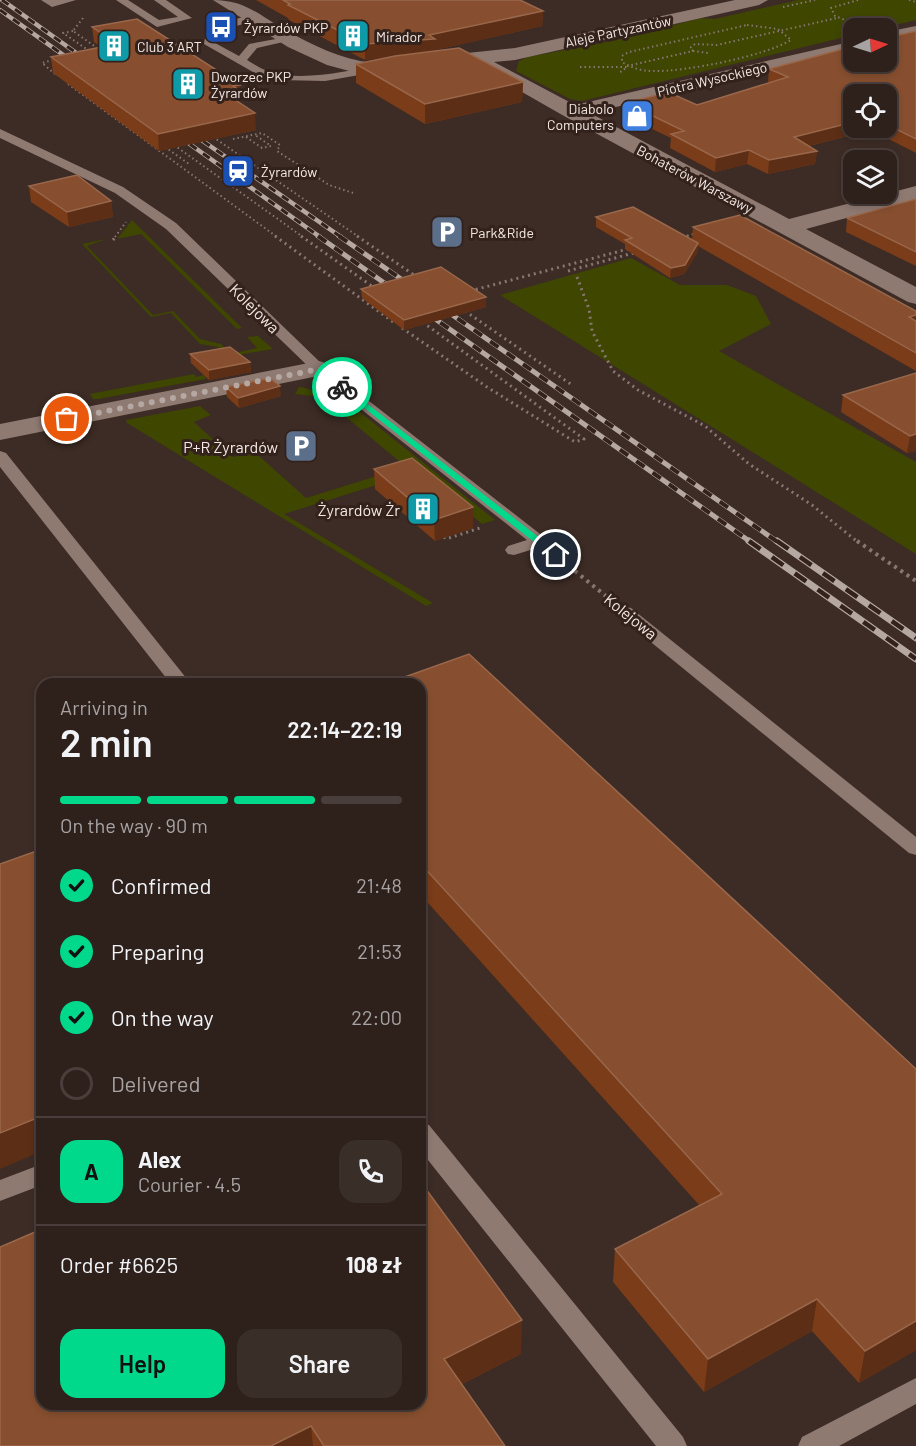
<!DOCTYPE html>
<html lang="en">
<head>
<meta charset="utf-8">
<style>
  body { margin:0; font-family:Barlow,sans-serif; background:#3a2e29; color:#f1f3f6; height:100vh; display:flex; flex-direction:column; font-size:22px; white-space:nowrap }
  * { box-sizing:border-box; margin:0 }
  p { font-size:20px; color:#a7a3a3 }
  .icon { flex:none; width:33px; height:33px; fill:none; stroke:currentColor; stroke-width:2; stroke-linecap:round; stroke-linejoin:round }
  .map { position:relative; flex:1; overflow:hidden }
  .drawer { position:absolute; left:36px; top:678px; width:390px; height:732px; display:flex; flex-direction:column; background:#2e211c; border-radius:18px; box-shadow:0 3px 9px #0003,0 0 0 2px #493e3b }
  .drawer>* { flex:none }
  .needle { width:39px; rotate:86deg }
  .buttons { position:absolute; left:843px; top:18px; display:grid; gap:12px }
  .buttons a { display:grid; place-items:center; width:54px; height:54px; border-radius:12px; background:#2e211c; box-shadow:0 3px 9px #0003,0 0 0 2px #493e3b; font-size:30px }
  .pin { position:absolute; display:grid; place-items:center; width:51px; height:51px; color:#fff; margin:-26px; border:3px solid #fff; border-radius:50%; box-shadow:0 2px 6px #0007 }
  .courier { position:absolute; display:grid; place-items:center; width:60px; height:60px; margin:-30px; border:4px solid #00d98c; border-radius:50%; background:#fff; color:#222; box-shadow:0 2px 8px #0007 }
  .overview em { font-style:normal; font-weight:600 }
  .overview div { display:flex; flex-direction:column-reverse }
  .overview { display:flex; align-items:center; justify-content:space-between; height:102px; padding:0 24px }
  h1 { font-size:39px; font-weight:600; line-height:45px }
  .bar { display:grid; grid-template-columns:repeat(4,1fr); gap:9px 6px; align-content:center; height:72px; padding:0 24px }
  .bar i { height:8px; border-radius:4px; background:#493e3b }
  .bar .active { background:#00d98c }
  .bar p { grid-column:span 4 }
  .line { display:flex; align-items:center; gap:15px; padding:0 24px; border-top:2px solid #493e3b }
  .line div { flex:1 }
  .round { display:grid; place-items:center; flex:none; width:63px; height:63px; border-radius:18px; background:#3a2e29 }
  ol { padding:0 24px; list-style:none }
  li { display:flex; align-items:center; gap:18px; height:66px }
  li p { margin-inline-start:auto }
  li .icon { padding:6px; border-radius:50%; background:#00d98c; color:#111; stroke-width:4 }
  li:last-child { color:#a7a3a3 }
  li i { width:33px; height:33px; border:3px solid #493e3b; border-radius:50% }
  .button { display:flex; gap:12px; margin-top:auto; padding:12px 24px }
  .button a { flex:1; height:69px; border-radius:18px; background:#00d98c; color:#111; font-size:24px; font-weight:600; line-height:69px; text-align:center }
  .button a+a { background:#3a2e29; color:#f1f3f6 }
  .map>svg:first-child { display:block }
</style>
</head>
<body>
<div class="map">
<svg width="916" height="1446" viewBox="0 0 916 1446">
  <rect width="100%" height="100%" fill="#3d2c25"/>
  <g fill="#3e4600">
    <polygon points="798,0 916,0 916,20 882,28 854,28 853,35 582,101 570,99 516,71 519,61 528,57 622,39 701,18 715,19"/>
    <polygon points="132,220 242,328 237,329 141,234 117,239"/>
    <polygon points="107,239 87,246 153,315 173,311 200,339 221,344 231,354 257,348 247,337 258,336 273,349 225,357 218,347 200,344 171,313 151,317 82,244"/>
    <polygon points="631,258 680,285 727,285 756,296 771,324 719,351 916,462 916,554 500,295"/>
    <polygon points="194,374 196,377 204,375 206,379 98,399 93,399 90,394"/>
    <path d="M299 387C311 388 325 396 336 393L495 520 482 524 418 472 284 514 433 603 426 606 127 423 126 420 200 406 211 415 194 422 228 453 233 457 250 453 258 455 306 498 406 467 322 397 295 394Z"/>
  </g>
  <g fill="none" stroke-linecap="round" stroke-linejoin="round">
    <g stroke="#867771" stroke-width="2" stroke-dasharray="1.5 3" stroke-linecap="butt">
      <polyline points="909,0 916,2"/>
      <polyline points="783,7 815,0"/>
      <polyline points="83,18 73,31 100,50"/>
      <polyline points="848,21 835,16 831,8 858,0"/>
      <path d="M747 25 778 29 791 40C765 56 685 72 653 71 641 71 632 68 622 62V56L629 52Z"/>
      <polyline points="73,31 63,33 91,52"/>
      <polyline points="693,51 690,48 695,44 717,45 837,18"/>
      <polyline points="53,60 42,63 55,74"/>
      <polyline points="627,66 693,51 708,53"/>
      <polyline points="580,67 627,67 618,74"/>
      <polyline points="68,84 277,237"/>
      <polyline points="213,137 359,237"/>
      <polyline points="246,137 262,148 271,146 255,135"/>
      <polyline points="233,139 262,133 280,145 277,151 329,185 353,193"/>
      <polyline points="174,145 303,237"/>
      <polyline points="165,147 189,164"/>
      <polyline points="115,237 126,222"/>
      <polyline points="683,237 697,233"/>
    </g>
    <g stroke="#867771" stroke-width="3" stroke-dasharray="2 4" stroke-linecap="butt">
      <polyline points="275,236 396,324"/>
      <polyline points="301,236 376,289"/>
      <polyline points="357,236 417,277"/>
      <polyline points="681,238 688,236"/>
      <polyline points="113,240 116,236"/>
      <polyline points="568,271 637,252"/>
      <polyline points="577,277 589,309 592,331 613,371 638,390 705,426 749,464 812,505 859,543"/>
      <polyline points="470,291 628,249"/>
      <polyline points="465,311 572,385"/>
      <polyline points="402,328 487,387 575,442 584,439 421,321"/>
      <polyline points="444,537 446,539 480,528"/>
    </g>
    <g stroke="#867771" stroke-width="4" stroke-dasharray="3 4.5" stroke-linecap="butt">
      <polyline points="857,541 916,581"/>
      <polyline points="575,571 607,597"/>
    </g>
    <g fill="#8f7a72" fill-rule="evenodd">
      <polygon points="41,0 76,0 52,7"/>
      <polygon points="116,0 128,0 159,20 178,17 154,0 166,0 192,18 157,27"/>
      <path d="M254 15 258 16V20L225 29 215 37V43L239 56 249 44 292 36V40L257 48 247 60C254 64 261 69 268 71 301 83 349 70 382 65L388 68 382 71 325 81 279 80 260 76 204 44C206 22 236 19 254 15Z"/>
      <polygon points="0,129 123,187 176,223 324,366 562,551 565,555 562,559 550,559 537,548 514,555 508,554 505,550 508,546 527,540 314,372 166,229 115,193 0,138"/>
      <polygon points="0,451 6,453 191,684 171,684 0,467"/>
      <polygon points="625,607 631,608 916,837 916,855 909,853 619,616 616,612 619,608"/>
      <polygon points="420,1123 429,1125 683,1437 687,1446 656,1446 420,1150"/>
      <polygon points="42,1164 42,1185 0,1201 0,1180"/>
      <polygon points="916,1378 916,1404 839,1446 798,1446 802,1437"/>
    </g>
    <g fill="#8f7a72" fill-rule="evenodd">
      <path d="M213 0C245 0 259 15 285 30 313 45 340 59 372 63L515 48 735 0H768L759 5 515 60 494 62 575 105 854 41V52L590 113 789 219 916 186V199L806 229 916 287V304L908 302 564 116 473 64 372 75 353 72 327 65 288 47Z"/>
      <polygon points="916,26 916,36 886,43 886,32"/>
      <polygon points="319,361 328,364 332,369 328,374 0,440 0,424"/>
    </g>
    <g stroke="#b5a7a2" stroke-width="4.5">
      <g id="rail-far2">
        <polyline points="2,0 89,62"/>
        <polyline points="0,10 76,64"/>
        <polyline points="190,132 341,237"/>
        <polyline points="177,135 320,237"/>
      </g>
    </g>
    <g stroke="#b5a7a2" stroke-width="5">
      <g id="rail-far1">
        <polyline points="318,236 397,292"/>
        <polyline points="339,236 414,288"/>
        <polyline points="441,307 779,543"/>
        <polyline points="424,311 752,543"/>
      </g>
    </g>
    <g stroke="#b5a7a2" stroke-width="7">
      <g id="rail">
        <polyline points="749,541 916,659"/>
        <polyline points="777,541 916,638"/>
      </g>
    </g>
    <use href="#rail-far2" stroke="#33221c" stroke-width="3" stroke-dasharray="8" stroke-linecap="butt"/>
    <use href="#rail-far1" stroke="#33221c" stroke-width="4" stroke-dasharray="10" stroke-linecap="butt"/>
    <use href="#rail" stroke="#33221c" stroke-width="4.5" stroke-dasharray="14" stroke-linecap="butt"/>
  </g>
  <g fill="#7a3c19" fill-rule="evenodd">
    <polygon points="256,0 520,0 543,11 542,26 435,50 435,51 523,82 522,102 425,124 356,83 356,64 382,58 365,60 289,20 288,18"/>
    <polygon points="92,27 241,101 237,101 256,130 159,151 53,73 51,57 101,47 94,42"/>
    <path d="M916 31V153L871 130 809 146 817 151 815 164 768 174 747 164 715 172 670 148 671 138 625 116 626 103 697 105 770 83 768 82 769 69ZM886 94V128H854Z"/>
    <polygon points="29,186 111,201 113,217 69,227 31,202"/>
    <polygon points="916,199 916,266 846,232 847,218"/>
    <polygon points="596,217 692,240 693,227 916,311 916,371 698,246 697,253 684,274 670,278 625,249 625,244 596,227"/>
    <polygon points="361,289 486,307 404,330 362,298"/>
    <polygon points="190,354 250,362 251,372 209,380 191,363"/>
    <polygon points="916,373 916,451 907,453 841,412 843,395"/>
    <polygon points="226,387 281,396 239,408 227,397"/>
    <polygon points="374,469 473,528 435,541 375,489"/>
    <polygon points="420,684 916,1350 859,1383 812,1331 704,1392 613,1282 615,1249 700,1206 420,894"/>
    <polygon points="521,1354 462,1384 505,1446 0,1446"/>
  </g>
  <g fill="#5c2e15">
    <polygon points="543,11 542,26 435,50 435,54 365,60 365,44"/>
    <polygon points="523,82 522,102 425,124 425,104"/>
    <polygon points="240,85 241,101 237,101 222,91 233,86"/>
    <polygon points="255,113 256,130 159,151 158,134"/>
    <polygon points="854,122 854,128 871,128 871,130 792,150 794,137"/>
    <polygon points="749,150 747,164 715,172 716,158"/>
    <polygon points="817,151 815,164 768,174 769,160"/>
    <polygon points="111,201 113,217 69,227 67,212"/>
    <polygon points="698,243 697,253 684,274 670,278 671,268"/>
    <polygon points="486,297 486,307 404,330 404,320"/>
    <polygon points="916,315 916,330 909,317"/>
    <polygon points="250,362 251,372 209,380 209,370"/>
    <polygon points="280,386 281,396 239,408 238,398"/>
    <polygon points="916,434 916,451 907,453 910,436"/>
    <polygon points="473,507 473,528 435,541 434,520"/>
    <polygon points="42,1116 42,1151 0,1169 0,1133"/>
    <polygon points="817,1299 812,1331 704,1392 708,1359"/>
    <polygon points="522,1320 521,1354 444,1393 444,1359"/>
    <polygon points="916,1321 916,1350 859,1383 865,1351"/>
    <polygon points="311,1426 313,1446 271,1446"/>
  </g>
  <g fill="#874f2f" stroke="#99674c" stroke-width="1.5">
    <polygon points="283,0 520,0 543,11 429,35 435,39 365,44 288,5 290,4"/>
    <polygon points="137,19 240,85 233,86 236,88 222,91 255,113 158,134 51,57 117,44 92,27"/>
    <polygon points="916,31 916,139 886,124 886,94 854,94 854,122 794,137 817,151 769,160 749,150 716,158 671,134 684,131 626,103 668,92 697,105 788,77 769,69 854,46 854,62 886,62 886,38"/>
    <polygon points="459,48 523,82 425,104 356,64 395,56"/>
    <polygon points="77,175 111,201 67,212 29,186"/>
    <polygon points="916,199 916,252 847,218"/>
    <polygon points="633,207 698,243 685,265 671,268 625,240 632,238 596,217"/>
    <polygon points="740,215 916,311 916,315 909,317 916,321 916,353 693,227"/>
    <polygon points="441,267 486,297 404,320 361,289"/>
    <polygon points="230,347 250,362 209,370 190,354"/>
    <polygon points="916,373 916,434 910,436 843,395"/>
    <polygon points="270,378 280,386 238,398 226,387"/>
    <polygon points="412,458 473,507 434,520 374,469"/>
    <polygon points="469,654 916,1069 916,1321 865,1351 817,1299 708,1359 615,1249 722,1194 420,863 420,684 385,684"/>
    <polygon points="42,849 42,1116 0,1133 0,864"/>
    <polygon points="420,1181 522,1320 444,1359 505,1446 324,1446 311,1426 271,1446 0,1446 0,1247 42,1229 42,1404 420,1404"/>
  </g>
  <polygon fill="#00d98c" points="342,384 559,553 559,557 553,557 339,388"/>
  <g fill="none" stroke-linecap="round" stroke-linejoin="round">
    <polyline stroke="#b5a7a2" stroke-width="6" stroke-dasharray="0 10.8" points="67,419 320,369 342,387"/>
  </g>
  <defs>
    <g id="bus-square" transform="scale(1.725)"><rect x="-9" y="-9" width="18" height="18" rx="4" fill="#1a4fb4" stroke="#33221c"/><path d="M-5-6H5V4H4V6H2V4H-2V6H-4V4H-5ZM-3.5-4V0h7V-4ZM-3.5 1.2v1.5H-2V1.2ZM2 1.2v1.5H3.5V1.2Z" fill="#fff"/></g>
    <g id="building-square" transform="scale(1.725)"><rect x="-9" y="-9" width="18" height="18" rx="4" fill="#0f9aa8" stroke="#33221c"/><path d="M-4-6H4V6H1V3H-1V6H-4ZM-2.5-4.3h1.7v1.8h-1.7ZM.8-4.3h1.7v1.8H.8ZM-2.5-1h1.7V.8h-1.7ZM.8-1h1.7V.8H.8Z" fill="#fff"/></g>
    <g id="shop-square" transform="scale(1.725)"><rect x="-9" y="-9" width="18" height="18" rx="4" fill="#3f7fe0" stroke="#33221c"/><path d="M-5-2.5h2.3a2.7 3.5 0 0 1 5.4 0H5L5.5 6h-11ZM-1.5-2.5h3a1.5 2.3 0 0 0-3 0Z" fill="#fff"/></g>
    <g id="station-square" transform="scale(1.725)"><rect x="-9" y="-9" width="18" height="18" rx="4" fill="#1a4fb4" stroke="#33221c"/><path d="M-3-6H3Q5-6 5-4V2Q5 4 3 4L4.5 6H3L1.5 4h-3L-3 6H-4.5L-3 4Q-5 4-5 2V-4Q-5-6-3-6ZM-3.5-4v3h7v-3ZM-3.5 1v1.5H-2V1ZM2 1v1.5H3.5V1Z" fill="#fff"/></g>
    <g id="parking-square" transform="scale(1.725)"><rect x="-9" y="-9" width="18" height="18" rx="4" fill="#5c6f8a" stroke="#33221c"/><path d="M-3.5-5.5H1a3.5 3.5 0 0 1 0 7H-1V5.5H-3.5ZM-1-3.4V-.6H.8a1.4 1.4 0 0 0 0-2.8Z" fill="#fff"/></g>
  </defs>
  <g fill-rule="evenodd">
    <use href="#bus-square" x="221" y="27"/>
    <use href="#building-square" x="353" y="36"/>
    <use href="#building-square" x="114" y="46"/>
    <use href="#building-square" x="188" y="84"/>
    <use href="#shop-square" x="637" y="116"/>
    <use href="#station-square" x="238" y="171"/>
    <use href="#parking-square" x="447" y="232"/>
    <use href="#parking-square" x="301" y="446"/>
    <use href="#building-square" x="423" y="509"/>
  </g>
  <g text-anchor="middle" dominant-baseline="central" stroke-width="6" stroke-linejoin="round" paint-order="stroke">
    <g font-size="14" fill="#f5e9e5" stroke="#33221c" text-anchor="start">
      <text x="244" y="27">Żyrardów PKP</text>
      <text x="376" y="36">Mirador</text>
      <text x="137" y="46">Club 3 ART</text>
      <text x="211" y="76">Dworzec PKP<tspan x="211" dy="16">Żyrardów</tspan></text>
      <text x="614" y="108" text-anchor="end">Diabolo<tspan x="614" dy="16">Computers</tspan></text>
      <text x="261" y="171">Żyrardów</text>
      <text x="470" y="232">Park&amp;Ride</text>
    </g>
    <g font-size="14" fill="#f5e9e5" stroke="#33221c">
      <text transform="translate(618 31) rotate(-12)">Aleje Partyzantów</text>
      <text transform="translate(712 79) rotate(-13)">Piotra Wysockiego</text>
      <text transform="translate(695 179) rotate(28)">Bohaterów Warszawy</text>
    </g>
    <g font-size="16" fill="#f5e9e5" stroke="#33221c">
      <text transform="translate(255 308) rotate(45)">Kolejowa</text>
      <text transform="translate(631 616) rotate(39)">Kolejowa</text>
    </g>
    <g font-size="16" fill="#f5e9e5" stroke="#33221c" text-anchor="end">
      <text x="278" y="446">P+R Żyrardów</text>
      <text x="400" y="509">Żyrardów Żr</text>
    </g>
  </g>
</svg>
<div class="buttons">
<a><svg class="needle" viewBox="-14 -14 28 28"><path d="M0-13l5 13h-10z" fill="#e53935"/><path d="M0 13l5-13h-10z" fill="#a7a3a3"/></svg></a>
<a><svg class="icon" aria-label="locate" viewBox="0 0 24 24"><circle cx="12" cy="12" r="6"/><path d="M12 2v4M12 18v4M2 12h4M18 12h4"/></svg></a>
<a><svg class="icon" aria-label="layers" viewBox="0 0 24 24"><path d="M12 4l9 5-9 5-9-5zM3 14l9 5 9-5"/></svg></a>
</div>
<div class="pin" style="left:67px;top:419px;background:#ea580c"><svg class="icon" aria-label="bag" viewBox="0 0 24 24"><path d="M5 8h14l-1 12H6zM9 8a3 3 0 0 1 6 0"/></svg></div>
<div class="pin" style="left:556px;top:555px;background:#1f2937"><svg class="icon" aria-label="home" viewBox="0 0 24 24"><path d="M3 11l9-7 9 7M6 9v11h12V9"/></svg></div>
<div class="courier" style="left:342px;top:387px"><svg class="icon" aria-label="bike" viewBox="0 0 24 24"><circle cx="6" cy="16" r="4"/><circle cx="18" cy="16" r="4"/><path d="M6 16l4-8h5l3 8M10 8l3 8H6M13 5h3"/></svg></div>
<section class="drawer">
<div class="overview"><div><h1>2 min</h1><p>Arriving in</p></div><em>22:14–22:19</em></div>
<div class="bar"><i class="active"></i><i class="active"></i><i class="active"></i><i></i><p>On the way · 90 m</p></div>
<ol>
<li><svg class="icon" aria-label="check" viewBox="0 0 24 24"><path d="M5 12l5 5 9-10"/></svg>Confirmed<p>21:48</p></li>
<li><svg class="icon" aria-label="check" viewBox="0 0 24 24"><path d="M5 12l5 5 9-10"/></svg>Preparing<p>21:53</p></li>
<li><svg class="icon" aria-label="check" viewBox="0 0 24 24"><path d="M5 12l5 5 9-10"/></svg>On the way<p>22:00</p></li>
<li><i></i>Delivered</li>
</ol>
<div class="line" style="height:108px"><b class="round" style="background:#00d98c;color:#111">A</b><div><b>Alex</b><p>Courier · 4.5</p></div><a class="round"><svg class="icon" aria-label="phone" viewBox="0 0 24 24"><path d="M5 4h4l2 5-3 2q2 4 5 5l2-3 5 2v4C11 20 4 13 5 4z"/></svg></a></div>
<div class="line" style="height:78px"><div>Order #6625</div><b>108 zł</b></div>
<div class="button"><a>Help</a><a>Share</a></div>
</section>
</div>
</body>
</html>
